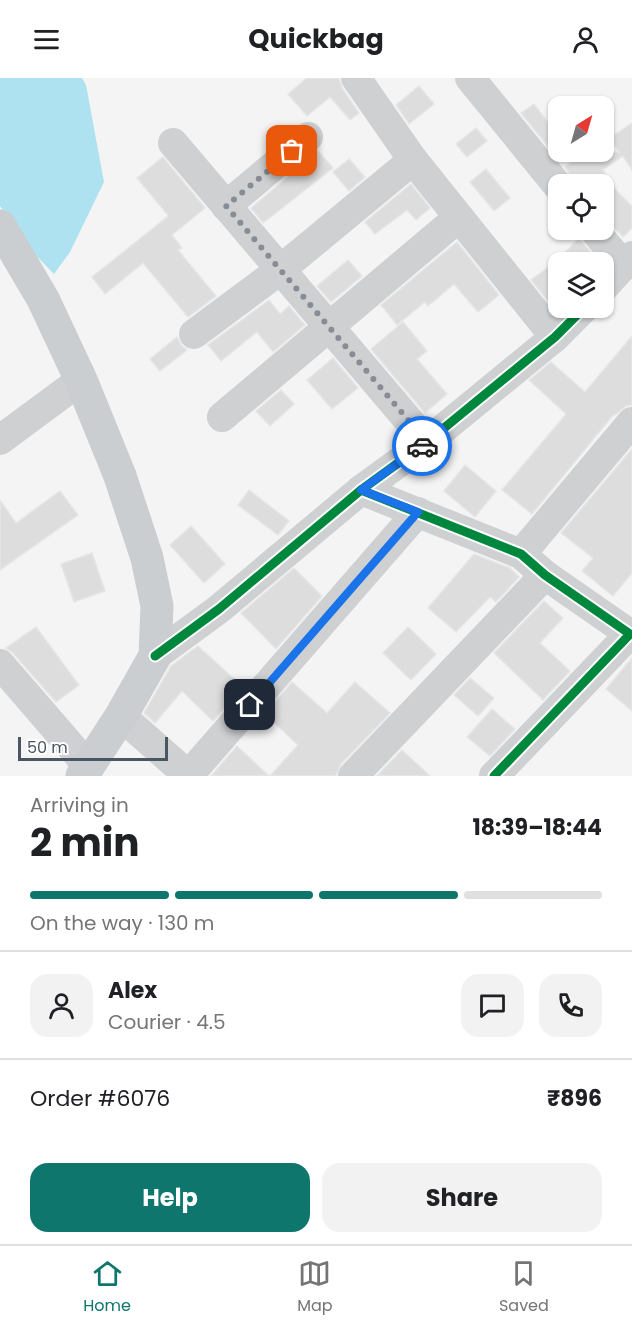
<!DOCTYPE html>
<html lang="en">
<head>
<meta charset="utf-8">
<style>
  body { margin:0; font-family:Poppins,sans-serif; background:#f2f2f2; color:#202124; height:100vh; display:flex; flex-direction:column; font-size:22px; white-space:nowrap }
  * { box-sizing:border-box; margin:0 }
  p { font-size:20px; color:#757577 }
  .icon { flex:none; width:33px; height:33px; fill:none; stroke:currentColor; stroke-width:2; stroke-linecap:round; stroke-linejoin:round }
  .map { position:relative; height:698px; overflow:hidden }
  .side { display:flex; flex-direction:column; background:#fff; flex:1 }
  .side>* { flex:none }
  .needle { width:39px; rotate:37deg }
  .controls { position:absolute; left:548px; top:18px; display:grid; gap:12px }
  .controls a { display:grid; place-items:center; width:66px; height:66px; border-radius:12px; background:#fff; box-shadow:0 2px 4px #0004; font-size:30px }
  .scale { position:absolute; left:18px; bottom:15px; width:150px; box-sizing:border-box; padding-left:6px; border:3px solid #4a5661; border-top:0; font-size:16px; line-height:21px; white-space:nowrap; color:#4a5661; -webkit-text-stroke:4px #fff; paint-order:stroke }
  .pin { position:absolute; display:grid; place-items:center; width:51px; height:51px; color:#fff; margin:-26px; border-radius:12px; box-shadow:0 3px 9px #0006 }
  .courier { position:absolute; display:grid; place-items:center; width:60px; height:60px; margin:-30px; border:4px solid #1a73e8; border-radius:50%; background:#fff; color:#222; box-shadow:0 2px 8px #0007 }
  .headline em { font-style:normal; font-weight:700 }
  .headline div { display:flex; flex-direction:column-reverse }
  .headline { display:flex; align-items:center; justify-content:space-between; height:102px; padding:0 30px }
  h1 { font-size:39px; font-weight:700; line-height:45px }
  .bar { display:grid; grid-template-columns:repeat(4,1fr); gap:9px 6px; align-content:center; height:72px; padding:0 30px }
  .bar i { height:8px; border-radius:4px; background:#e0e0e0 }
  .bar .selected { background:#0f766e }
  .bar p { grid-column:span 4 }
  .line { display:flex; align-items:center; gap:15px; padding:0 30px; border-top:2px solid #e0e0e0 }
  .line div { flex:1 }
  .round { display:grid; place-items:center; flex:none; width:63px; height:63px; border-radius:18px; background:#f2f2f2 }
  .action { display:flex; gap:12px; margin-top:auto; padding:12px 30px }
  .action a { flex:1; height:69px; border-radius:18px; background:#0f766e; color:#fff; font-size:24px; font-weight:700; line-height:69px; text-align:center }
  .action a+a { background:#f2f2f2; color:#202124 }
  header { display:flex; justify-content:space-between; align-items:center; height:78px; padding:0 30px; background:#fff; font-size:27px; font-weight:700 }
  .menu { display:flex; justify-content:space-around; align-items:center; height:84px; border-top:2px solid #e0e0e0; background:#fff; font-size:16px; color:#757577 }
  .menu a { display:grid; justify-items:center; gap:3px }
  .menu .selected { color:#0f766e }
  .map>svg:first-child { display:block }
</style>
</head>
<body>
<header><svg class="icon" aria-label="menu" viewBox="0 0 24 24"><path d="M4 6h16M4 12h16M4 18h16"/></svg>Quickbag<svg class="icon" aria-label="person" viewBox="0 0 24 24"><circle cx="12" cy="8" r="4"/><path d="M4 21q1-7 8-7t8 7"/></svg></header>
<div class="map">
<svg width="632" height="698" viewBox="0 0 632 698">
  <rect width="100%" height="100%" fill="#f4f4f4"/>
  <polygon fill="#aee2f0" points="0,0 82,0 86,7 104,104 70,174 54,196 25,166 0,128"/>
  <g fill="#ddddde" stroke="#e5e6e7" stroke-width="1.5">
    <polygon points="307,0 339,0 342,10 359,35 350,42 330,19 307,38 288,16"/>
    <polygon points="419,8 434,26 409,46 396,27"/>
    <polygon points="534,26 558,58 558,81 521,35"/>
    <polygon points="632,45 632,92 623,78 603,92 606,97 603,99 632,128 632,150 623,159 603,138 603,106 575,106 565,89 584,74 619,74 610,60"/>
    <polygon points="476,50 487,63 467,79 456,66"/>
    <polygon points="318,73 333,90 263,145 251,130"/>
    <polygon points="163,79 205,130 172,157 182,170 178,172 216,218 188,239 143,185 105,216 92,199 167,139 168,137 137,100"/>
    <polygon points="349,81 365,99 349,113 333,94"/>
    <polygon points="486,91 510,120 494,133 470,104"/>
    <polygon points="411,106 430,130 416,142 407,132 375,156 365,144"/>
    <polygon points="579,160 599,184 558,184 556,233 531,202 558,182"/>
    <polygon points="457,164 499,217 478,234 454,206 428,228 425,224 397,247 381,227"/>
    <polygon points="348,182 362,198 331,224 317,208"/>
    <polygon points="269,222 280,236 289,228 305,247 273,274 257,254 221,283 208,267"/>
    <polygon points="403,244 427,273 417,281 447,316 425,335 371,271"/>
    <polygon points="632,258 632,327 626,328 615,337 614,336 532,436 502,412 566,336 529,302 551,284 585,314"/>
    <polygon points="177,259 181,267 187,272 160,293 150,281"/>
    <polygon points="333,280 358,310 332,331 307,302"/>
    <polygon points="281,312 294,326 270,348 256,333"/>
    <polygon points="632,371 632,495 613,518 582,493 593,480 561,455"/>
    <polygon points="465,387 496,413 475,439 444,413"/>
    <polygon points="249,412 289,443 278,457 238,427"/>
    <polygon points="60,413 78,437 0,492 0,422 16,445"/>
    <polygon points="191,448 225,486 204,505 170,467"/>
    <polygon points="92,475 105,513 74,524 61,486"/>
    <polygon points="474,476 510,490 519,499 496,524 490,519 456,554 428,530"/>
    <polygon points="294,490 322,518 276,571 241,535"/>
    <polygon points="544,523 563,540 540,565 570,593 543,622 494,575"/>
    <polygon points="36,549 79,607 56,624 13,575 6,570"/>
    <polygon points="408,549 436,576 411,602 383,575"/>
    <polygon points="198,568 243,609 213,643 182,613 155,645 144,635 171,588"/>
    <polygon points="632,580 632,633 606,611"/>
    <polygon points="470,600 494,620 478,638 454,617"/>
    <polygon points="292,604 327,635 355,604 390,635 341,686 336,698 270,698 298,667 265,636"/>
    <polygon points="492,631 515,651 490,678 467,659"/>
    <polygon points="237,668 269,698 211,698"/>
    <polygon points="402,672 430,698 377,698"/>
  </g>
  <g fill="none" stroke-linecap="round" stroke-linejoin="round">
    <g stroke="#ced0d2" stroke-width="30">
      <polyline points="356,0 413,82 555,259"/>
      <polyline points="470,0 558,108"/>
      <polyline points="173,65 427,364"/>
      <polyline points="226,128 308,59"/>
      <polyline points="594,152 624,188"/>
      <polyline points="603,210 632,178"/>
      <polyline points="194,256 280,192 413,82"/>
      <polyline points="222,339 458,140"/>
      <polyline points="0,362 81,302"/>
      <polyline points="361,412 521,476 545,497 630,556 494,698"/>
      <polyline points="521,476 632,344"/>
      <polyline points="155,578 219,531 361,412 427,364 555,259 584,230"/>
      <polyline points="0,586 88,688"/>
      <polyline points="121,638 189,698"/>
      <polyline points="188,698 418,434"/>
      <polyline points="353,698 545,497"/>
    </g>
    <polyline stroke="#caced1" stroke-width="33" points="0,148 43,221 81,302 120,398 147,480 157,528 155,578 121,638 82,698"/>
    <g stroke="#fff" stroke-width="13">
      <g id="cycleway">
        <polyline points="361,412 521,476 545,497 630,556 494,698"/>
        <polyline points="155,578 219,531 361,412 427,364 555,259 584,230"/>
      </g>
    </g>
    <use href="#cycleway" stroke="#00873e" stroke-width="9"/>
  </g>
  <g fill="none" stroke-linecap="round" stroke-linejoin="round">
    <polyline stroke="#868d94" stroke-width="6" stroke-dasharray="0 10.8" points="292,73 226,128 427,364 422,368"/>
    <polyline stroke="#1a73e8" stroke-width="8" points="250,627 418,434 361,412 422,368"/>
  </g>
</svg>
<div class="controls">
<a><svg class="needle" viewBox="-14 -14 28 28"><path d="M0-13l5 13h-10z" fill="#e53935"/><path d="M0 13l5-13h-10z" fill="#757577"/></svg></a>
<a><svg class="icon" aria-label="locate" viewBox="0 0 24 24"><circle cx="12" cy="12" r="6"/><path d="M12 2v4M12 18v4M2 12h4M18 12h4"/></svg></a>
<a><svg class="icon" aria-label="layers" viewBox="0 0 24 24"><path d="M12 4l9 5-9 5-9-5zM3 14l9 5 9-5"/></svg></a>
</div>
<div class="scale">50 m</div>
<div class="pin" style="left:292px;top:73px;background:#ea580c"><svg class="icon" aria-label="bag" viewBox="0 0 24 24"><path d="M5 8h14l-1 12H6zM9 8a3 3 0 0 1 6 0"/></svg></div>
<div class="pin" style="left:250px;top:627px;background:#1f2937"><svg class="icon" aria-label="home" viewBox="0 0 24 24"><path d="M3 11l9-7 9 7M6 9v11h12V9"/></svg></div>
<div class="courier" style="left:422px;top:368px"><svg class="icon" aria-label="car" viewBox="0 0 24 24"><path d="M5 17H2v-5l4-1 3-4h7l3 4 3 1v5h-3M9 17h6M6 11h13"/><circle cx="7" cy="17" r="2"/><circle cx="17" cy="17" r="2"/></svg></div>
</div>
<section class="side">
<div class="headline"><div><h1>2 min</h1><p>Arriving in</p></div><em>18:39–18:44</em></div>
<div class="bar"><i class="selected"></i><i class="selected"></i><i class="selected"></i><i></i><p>On the way · 130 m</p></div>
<div class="line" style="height:108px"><a class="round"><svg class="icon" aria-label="person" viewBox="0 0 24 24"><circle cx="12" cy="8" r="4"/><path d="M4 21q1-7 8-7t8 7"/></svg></a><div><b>Alex</b><p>Courier · 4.5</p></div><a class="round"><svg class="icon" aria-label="chat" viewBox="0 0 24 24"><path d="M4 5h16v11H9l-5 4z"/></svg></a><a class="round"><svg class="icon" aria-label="phone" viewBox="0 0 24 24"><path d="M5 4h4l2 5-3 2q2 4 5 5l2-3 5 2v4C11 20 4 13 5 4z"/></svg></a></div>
<div class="line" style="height:78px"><div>Order #6076</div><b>₹896</b></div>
<div class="action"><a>Help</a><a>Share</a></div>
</section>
<nav class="menu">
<a class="selected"><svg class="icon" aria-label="home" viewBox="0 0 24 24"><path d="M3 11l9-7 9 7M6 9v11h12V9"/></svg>Home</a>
<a><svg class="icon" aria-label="map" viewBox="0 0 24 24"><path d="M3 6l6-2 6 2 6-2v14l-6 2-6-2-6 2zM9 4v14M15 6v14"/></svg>Map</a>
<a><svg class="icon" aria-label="saved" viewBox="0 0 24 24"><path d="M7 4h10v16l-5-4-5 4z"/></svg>Saved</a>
</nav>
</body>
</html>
